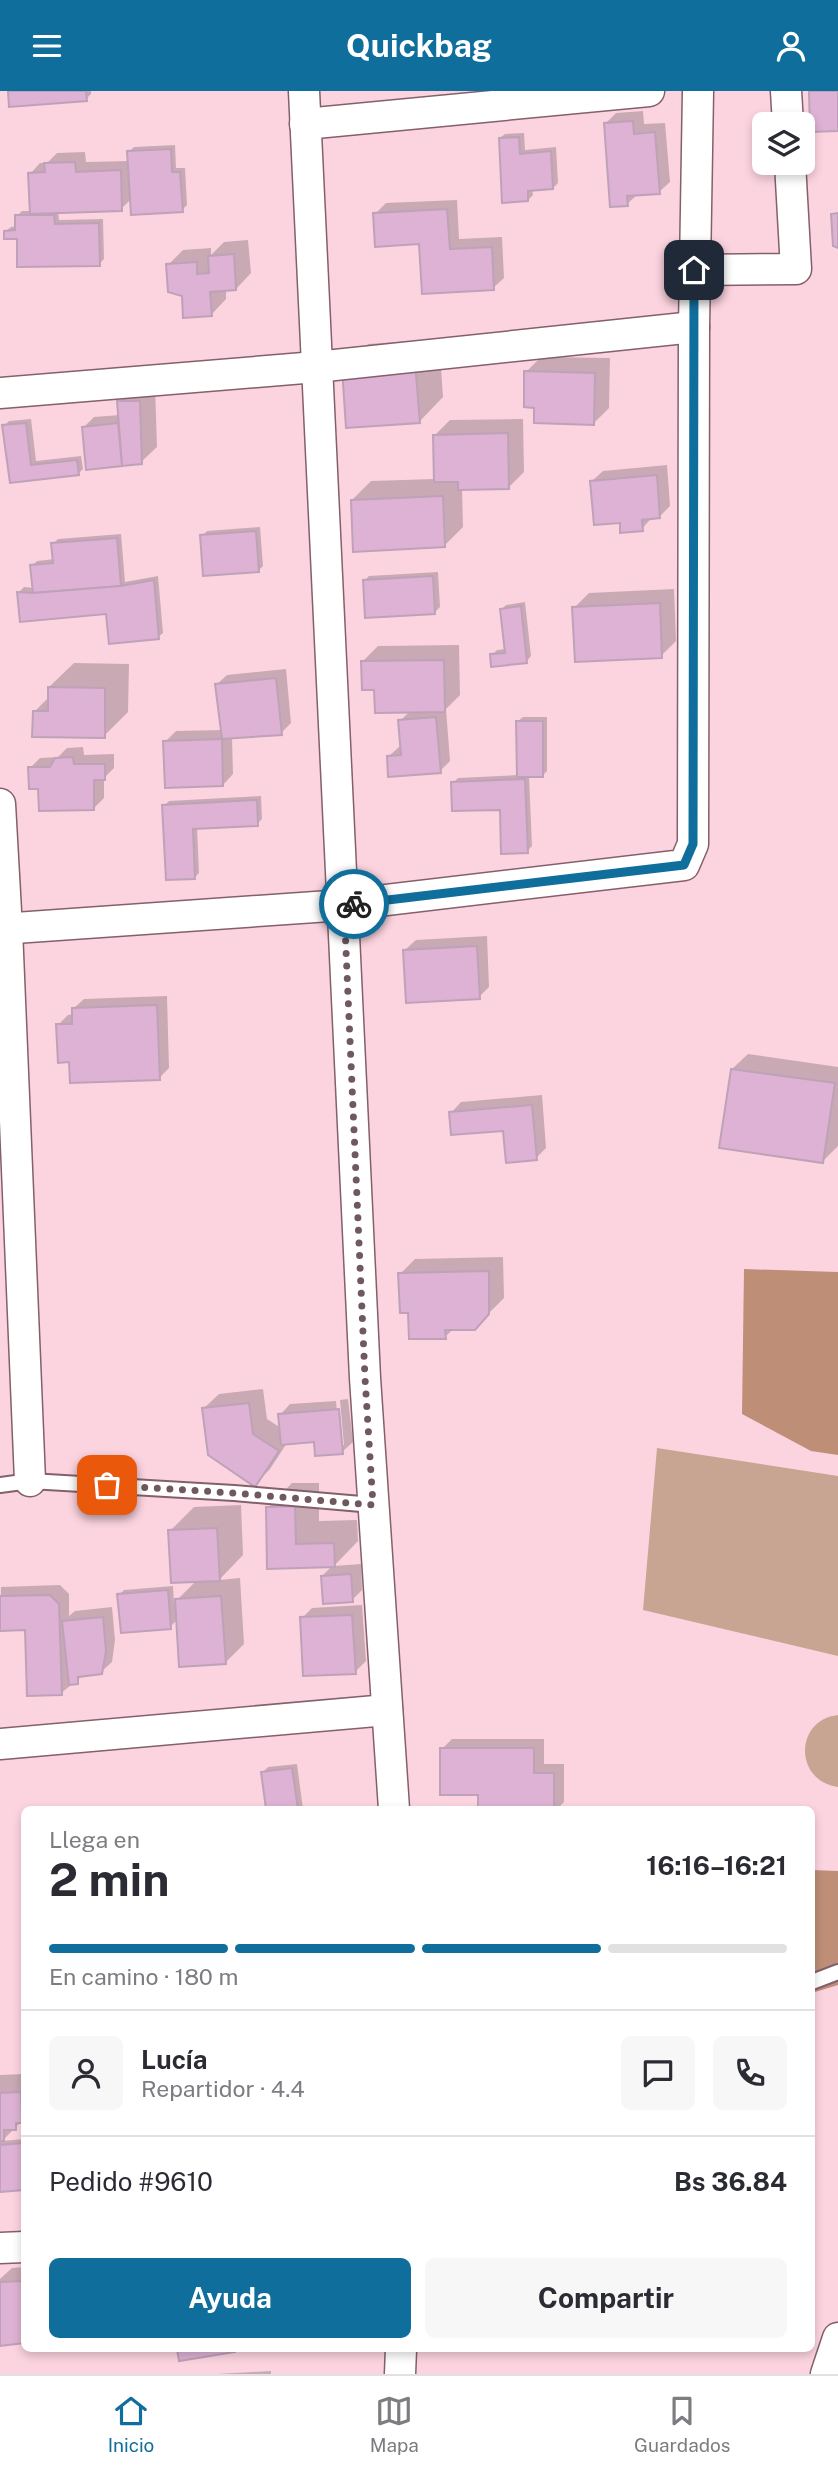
<!DOCTYPE html>
<html lang="es">
<head>
<meta charset="utf-8">
<style>
  body { margin:0; font-family:"Public Sans",sans-serif; background:#f7f7f7; color:#2b2b33; height:100vh; display:flex; flex-direction:column; font-size:26px; white-space:nowrap }
  * { box-sizing:border-box; margin:0 }
  p { font-size:23px; color:#7c7c81 }
  .icon { flex:none; width:38px; height:38px; fill:none; stroke:currentColor; stroke-width:2; stroke-linecap:round; stroke-linejoin:round }
  .map { position:relative; flex:1; overflow:hidden }
  .side { position:absolute; left:21px; top:1715px; width:794px; height:546px; display:flex; flex-direction:column; background:#fff; border-radius:10px; box-shadow:0 4px 10px #0003 }
  .side>* { flex:none }
  .controls { position:absolute; left:752px; top:21px; display:grid; gap:14px }
  .controls a { display:grid; place-items:center; width:63px; height:63px; border-radius:10px; background:#fff; box-shadow:0 4px 10px #0003; font-size:35px }
  .pin { position:absolute; display:grid; place-items:center; width:60px; height:60px; color:#fff; margin:-30px; border-radius:14px; box-shadow:0 4px 10px #0006 }
  .courier { position:absolute; display:grid; place-items:center; width:70px; height:70px; margin:-35px; border:5px solid #106e9c; border-radius:50%; background:#fff; color:#222; box-shadow:0 2px 9px #0007 }
  .summary em { font-style:normal; font-weight:700 }
  .summary div { display:flex; flex-direction:column-reverse }
  .summary { display:flex; align-items:center; justify-content:space-between; height:119px; padding:0 28px }
  h1 { font-size:46px; font-weight:700; line-height:52px }
  .bar { display:grid; grid-template-columns:repeat(4,1fr); gap:10px 7px; align-content:center; height:84px; padding:0 28px }
  .bar i { height:9px; border-radius:5px; background:#e1e1e2 }
  .bar .on { background:#106e9c }
  .bar p { grid-column:span 4 }
  .line { display:flex; align-items:center; gap:18px; padding:0 28px; border-top:2px solid #e1e1e2 }
  .line div { flex:1 }
  .round { display:grid; place-items:center; flex:none; width:74px; height:74px; border-radius:10px; background:#f7f7f7 }
  .primary-button { display:flex; gap:14px; margin-top:auto; padding:14px 28px }
  .primary-button a { flex:1; height:80px; border-radius:10px; background:#106e9c; color:#fff; font-size:28px; font-weight:700; line-height:80px; text-align:center }
  .primary-button a+a { background:#f7f7f7; color:#2b2b33 }
  header { display:flex; justify-content:space-between; align-items:center; height:91px; padding:0 28px; background:#106e9c; color:#fff; font-size:32px; font-weight:700 }
  .menu { display:flex; justify-content:space-around; align-items:center; height:98px; border-top:2px solid #e1e1e2; background:#fff; font-size:19px; color:#7c7c81 }
  .menu a { display:grid; justify-items:center; gap:4px }
  .menu .on { color:#106e9c }
  .map>svg:first-child { display:block }
</style>
</head>
<body>
<header><svg class="icon" aria-label="menu" viewBox="0 0 24 24"><path d="M4 6h16M4 12h16M4 18h16"/></svg>Quickbag<svg class="icon" aria-label="person" viewBox="0 0 24 24"><circle cx="12" cy="8" r="4"/><path d="M4 21q1-7 8-7t8 7"/></svg></header>
<div class="map">
<svg width="838" height="2283" viewBox="0 0 838 2283">
  <rect width="100%" height="100%" fill="#fcd4e0"/>
  <g fill="#c8a493">
    <polygon points="657,1357 838,1385 838,1565 643,1519"/>
    <path d="M838 1624V1696C794 1690 794 1629 838 1624Z"/>
  </g>
  <g fill="#be8e77">
    <polygon points="744,1178 838,1181 838,1364 811,1360 742,1323"/>
    <polygon points="812,1779 838,1780 838,1894 812,1902"/>
  </g>
  <g fill="#0003">
    <polygon points="9,0 91,0 91,3 86,8"/>
    <polygon points="643,20 644,33 665,32 670,91 659,101 638,103 627,113 605,33 616,22"/>
    <polygon points="524,42 525,59 556,56 558,92 553,97 532,98 533,104 528,109 500,47 505,43"/>
    <polygon points="175,54 176,77 185,77 187,114 182,119 132,107 121,118 58,120 59,129 103,128 104,168 99,173 6,140 11,136 17,135 17,125 22,120 31,120 30,83 40,72 47,72 57,62 85,61 86,71 129,70 129,61 134,56"/>
    <polygon points="457,109 459,148 502,146 504,187 493,197 375,123 386,112"/>
    <polygon points="248,149 251,182 236,198 226,198 226,208 211,224 184,203 168,174 183,159 211,157 211,164 224,151"/>
    <polygon points="439,248 443,306 419,331 344,277 368,253"/>
    <polygon points="541,266 610,267 609,317 594,332 526,281"/>
    <polygon points="155,295 157,356 141,371 87,377 84,336 94,326 120,324 119,311 134,296"/>
    <polygon points="31,328 36,370 81,365 83,378 78,383 11,390 4,335 9,330"/>
    <polygon points="523,328 524,381 509,396 462,397 463,436 444,455 352,409 371,390 435,388 435,344 450,329"/>
    <polygon points="667,374 670,415 659,426 652,426 642,438 621,430 592,390 603,380"/>
    <polygon points="260,436 263,475 258,480 202,445 207,440"/>
    <polygon points="121,443 125,491 158,485 163,542 158,546 107,521 19,501 24,496 34,497 32,475 37,470 55,468 53,453 58,448"/>
    <polygon points="438,481 440,516 435,521 364,490 369,485"/>
    <polygon points="674,498 676,550 661,565 574,517 589,502"/>
    <polygon points="525,511 531,565 527,570 492,564 497,559 506,558 501,519 506,514"/>
    <polygon points="459,554 460,604 446,618 450,670 440,680 388,666 399,656 402,655 400,630 410,620 376,597 363,570 378,555"/>
    <polygon points="74,572 129,573 128,621 104,645 35,620 49,606 49,596"/>
    <polygon points="286,578 291,632 281,642 232,646 233,683 223,694 165,651 176,640 223,639 216,594 227,584"/>
    <polygon points="523,626 547,626 547,680 542,685 529,685 532,755 527,760 501,717 453,692 458,687 519,684 518,630"/>
    <polygon points="83,656 84,664 114,663 114,677 104,687 104,707 94,717 40,696 30,677 40,667 58,666 67,657"/>
    <polygon points="261,705 262,728 257,733 197,736 199,782 194,787 164,715 169,710"/>
    <polygon points="487,845 489,896 479,906 405,859 416,849"/>
    <polygon points="167,905 169,977 159,987 71,969 58,934 68,924 74,923 73,918 84,908"/>
    <polygon points="748,963 838,976 838,1055 823,1070 732,978"/>
    <polygon points="542,1004 546,1057 536,1067 505,1038 451,1022 461,1011"/>
    <polygon points="503,1166 504,1207 474,1237 454,1237 445,1246 409,1220 400,1183 415,1168"/>
    <polygon points="263,1298 267,1328 281,1337 280,1324 290,1313 336,1310 340,1354 344,1354 340,1309 348,1308 353,1351 342,1361 316,1350 287,1352 270,1378 255,1393 203,1318 219,1303"/>
    <polygon points="292,1392 319,1392 319,1430 357,1429 358,1450 334,1475 361,1473 362,1499 352,1509 322,1485 333,1474 269,1476 268,1417"/>
    <polygon points="241,1414 243,1464 219,1489 240,1487 244,1553 225,1572 178,1528 170,1536 119,1504 124,1499 173,1495 174,1512 196,1490 170,1440 194,1416"/>
    <polygon points="60,1494 69,1503 69,1525 75,1520 112,1516 115,1549 112,1571 101,1581 85,1583 61,1602 26,1537 0,1538 1,1496"/>
    <polygon points="362,1514 366,1570 355,1581 302,1527 312,1517"/>
    <polygon points="452,1648 544,1648 544,1673 564,1673 564,1711 557,1718 480,1718 480,1702 442,1658"/>
    <polygon points="297,1673 303,1718 268,1718 263,1681 268,1676"/>
    <polygon points="24,1983 24,2028 2,2050 24,2048 24,2097 0,2099 0,1984"/>
    <polygon points="24,2176 24,2250 0,2253 0,2188 12,2177"/>
    <polygon points="179,2258 236,2258 180,2268"/>
    <polygon points="271,2280 271,2283 217,2283"/>
  </g>
  <g fill="#deb2d4" stroke="#bfa1b8" stroke-width="2">
    <polygon points="8,0 86,0 87,10 9,16"/>
    <polygon points="809,0 838,0 838,40 810,41"/>
    <polygon points="633,30 634,43 655,41 660,103 627,105 628,115 610,116 604,32"/>
    <polygon points="519,46 520,63 551,60 553,98 528,100 528,110 502,112 499,47"/>
    <polygon points="171,58 172,81 180,81 183,121 131,124 127,60"/>
    <polygon points="75,71 76,81 121,79 122,120 30,123 28,82 45,81 44,72"/>
    <polygon points="447,118 450,158 492,156 494,199 422,203 419,153 375,156 373,122"/>
    <polygon points="838,122 838,157 833,155 831,123"/>
    <polygon points="15,124 54,124 55,133 99,132 100,175 17,176 17,148 4,148 4,140 15,139"/>
    <polygon points="234,163 236,199 210,201 212,225 183,227 182,205 168,201 166,173 197,171 197,183 209,182 208,165"/>
    <polygon points="415,272 420,332 346,337 342,277"/>
    <polygon points="524,280 595,282 594,334 534,332 534,317 524,316"/>
    <polygon points="117,310 140,310 142,373 122,375"/>
    <polygon points="26,332 31,374 77,369 79,384 10,392 2,334"/>
    <polygon points="118,332 122,375 86,379 82,336"/>
    <polygon points="508,342 509,398 458,399 458,391 434,391 433,344"/>
    <polygon points="657,384 660,427 642,429 643,440 620,442 620,432 594,434 590,390"/>
    <polygon points="443,405 445,456 353,461 351,409"/>
    <polygon points="256,440 259,481 203,485 200,444"/>
    <polygon points="117,447 121,495 33,502 30,474 53,472 51,452"/>
    <polygon points="433,485 435,523 365,527 363,489"/>
    <polygon points="154,489 159,548 109,553 106,523 20,531 17,501 33,502 121,495"/>
    <polygon points="660,512 662,567 575,571 572,516"/>
    <polygon points="521,515 527,572 491,576 490,563 505,562 500,518"/>
    <polygon points="444,569 445,621 375,622 374,599 362,599 361,570"/>
    <polygon points="276,587 282,644 222,648 215,593"/>
    <polygon points="48,596 105,597 105,647 32,646 33,620 48,620"/>
    <polygon points="436,626 441,682 388,686 387,665 401,664 398,629"/>
    <polygon points="516,630 543,630 543,686 517,686"/>
    <polygon points="222,648 223,695 165,697 163,650"/>
    <polygon points="73,666 74,673 105,673 105,689 94,689 94,719 39,720 38,698 29,698 28,676 50,676 55,667"/>
    <polygon points="525,688 528,762 501,763 500,719 452,720 451,691"/>
    <polygon points="257,709 258,735 193,738 195,788 166,789 162,714"/>
    <polygon points="477,855 480,908 406,912 403,859"/>
    <polygon points="157,914 160,989 70,992 69,971 58,972 56,933 72,933 72,917"/>
    <polygon points="731,978 835,992 823,1072 719,1057"/>
    <polygon points="532,1014 537,1069 506,1072 503,1040 451,1044 449,1021"/>
    <polygon points="489,1180 489,1223 475,1239 445,1239 446,1248 409,1248 408,1222 400,1222 398,1182"/>
    <polygon points="249,1312 253,1343 279,1360 255,1396 208,1364 202,1317"/>
    <polygon points="339,1318 343,1363 315,1365 314,1351 281,1354 278,1323"/>
    <polygon points="295,1415 296,1453 334,1452 335,1476 267,1478 266,1416"/>
    <polygon points="217,1437 220,1490 171,1492 168,1439"/>
    <polygon points="351,1483 353,1511 323,1513 321,1485"/>
    <polygon points="168,1499 171,1538 121,1542 117,1503"/>
    <polygon points="50,1504 59,1513 62,1604 27,1605 25,1539 0,1540 0,1505"/>
    <polygon points="221,1505 226,1573 179,1576 175,1508"/>
    <polygon points="352,1524 356,1583 303,1585 300,1526"/>
    <polygon points="103,1526 106,1560 102,1583 78,1586 78,1593 69,1594 62,1530"/>
    <polygon points="440,1657 534,1657 534,1682 554,1682 554,1718 478,1718 478,1704 440,1704"/>
    <polygon points="292,1677 298,1718 266,1718 261,1681"/>
    <polygon points="21,2001 22,2032 16,2032 16,2039 4,2039 4,2050 0,2050 0,2002"/>
    <polygon points="24,2052 24,2099 0,2101 0,2054"/>
    <polygon points="24,2190 24,2252 0,2255 0,2191"/>
    <polygon points="177,2258 235,2258 235,2261 179,2270"/>
  </g>
  <g fill="none" stroke-linecap="round" stroke-linejoin="round">
    <g stroke="#83606b" stroke-width="18">
      <g id="lane">
        <polyline points="0,1394 30,1390 234,1402 373,1414"/>
        <polyline points="812,1891 838,1881"/>
      </g>
    </g>
    <g stroke="#83606b" stroke-width="33">
      <g id="street">
        <polyline points="304,0 365,1287 394,1718"/>
        <polyline points="786,0 788,33"/>
        <polyline points="305,33 649,0"/>
        <polyline points="694,179 796,178 790,72"/>
        <polyline points="0,302 316,276 694,236"/>
        <polyline points="0,713 7,838 30,1390"/>
        <polyline points="0,838 344,814 684,774 693,753 694,236 698,0"/>
        <polyline points="0,1653 387,1619"/>
        <polyline points="0,2157 24,2156"/>
        <polyline points="400,2283 401,2258"/>
        <polyline points="826,2283 838,2247"/>
      </g>
    </g>
    <use href="#lane" stroke="#fff" stroke-width="14"/>
    <use href="#street" stroke="#fff" stroke-width="30"/>
  </g>
  <g fill="none" stroke-linecap="round" stroke-linejoin="round">
    <polyline stroke="#70585f" stroke-width="7" stroke-dasharray="0 12.6" points="107,1394 234,1402 373,1414 365,1287 344,814 354,813"/>
    <polyline stroke="#106e9c" stroke-width="9" points="354,813 684,774 693,753 694,179"/>
  </g>
</svg>
<div class="controls">
<a><svg class="icon" aria-label="layers" viewBox="0 0 24 24"><path d="M12 4l9 5-9 5-9-5zM3 14l9 5 9-5"/></svg></a>
</div>
<div class="pin" style="left:107px;top:1394px;background:#ea580c"><svg class="icon" aria-label="bag" viewBox="0 0 24 24"><path d="M5 8h14l-1 12H6zM9 8a3 3 0 0 1 6 0"/></svg></div>
<div class="pin" style="left:694px;top:179px;background:#1f2937"><svg class="icon" aria-label="home" viewBox="0 0 24 24"><path d="M3 11l9-7 9 7M6 9v11h12V9"/></svg></div>
<div class="courier" style="left:354px;top:813px"><svg class="icon" aria-label="bike" viewBox="0 0 24 24"><circle cx="6" cy="16" r="4"/><circle cx="18" cy="16" r="4"/><path d="M6 16l4-8h5l3 8M10 8l3 8H6M13 5h3"/></svg></div>
<section class="side">
<div class="summary"><div><h1>2 min</h1><p>Llega en</p></div><em>16:16–16:21</em></div>
<div class="bar"><i class="on"></i><i class="on"></i><i class="on"></i><i></i><p>En camino · 180 m</p></div>
<div class="line" style="height:126px"><a class="round"><svg class="icon" aria-label="person" viewBox="0 0 24 24"><circle cx="12" cy="8" r="4"/><path d="M4 21q1-7 8-7t8 7"/></svg></a><div><b>Lucía</b><p>Repartidor · 4.4</p></div><a class="round"><svg class="icon" aria-label="chat" viewBox="0 0 24 24"><path d="M4 5h16v11H9l-5 4z"/></svg></a><a class="round"><svg class="icon" aria-label="phone" viewBox="0 0 24 24"><path d="M5 4h4l2 5-3 2q2 4 5 5l2-3 5 2v4C11 20 4 13 5 4z"/></svg></a></div>
<div class="line" style="height:91px"><div>Pedido #9610</div><b>Bs 36.84</b></div>
<div class="primary-button"><a>Ayuda</a><a>Compartir</a></div>
</section>
</div>
<nav class="menu">
<a class="on"><svg class="icon" aria-label="home" viewBox="0 0 24 24"><path d="M3 11l9-7 9 7M6 9v11h12V9"/></svg>Inicio</a>
<a><svg class="icon" aria-label="map" viewBox="0 0 24 24"><path d="M3 6l6-2 6 2 6-2v14l-6 2-6-2-6 2zM9 4v14M15 6v14"/></svg>Mapa</a>
<a><svg class="icon" aria-label="saved" viewBox="0 0 24 24"><path d="M7 4h10v16l-5-4-5 4z"/></svg>Guardados</a>
</nav>
</body>
</html>
